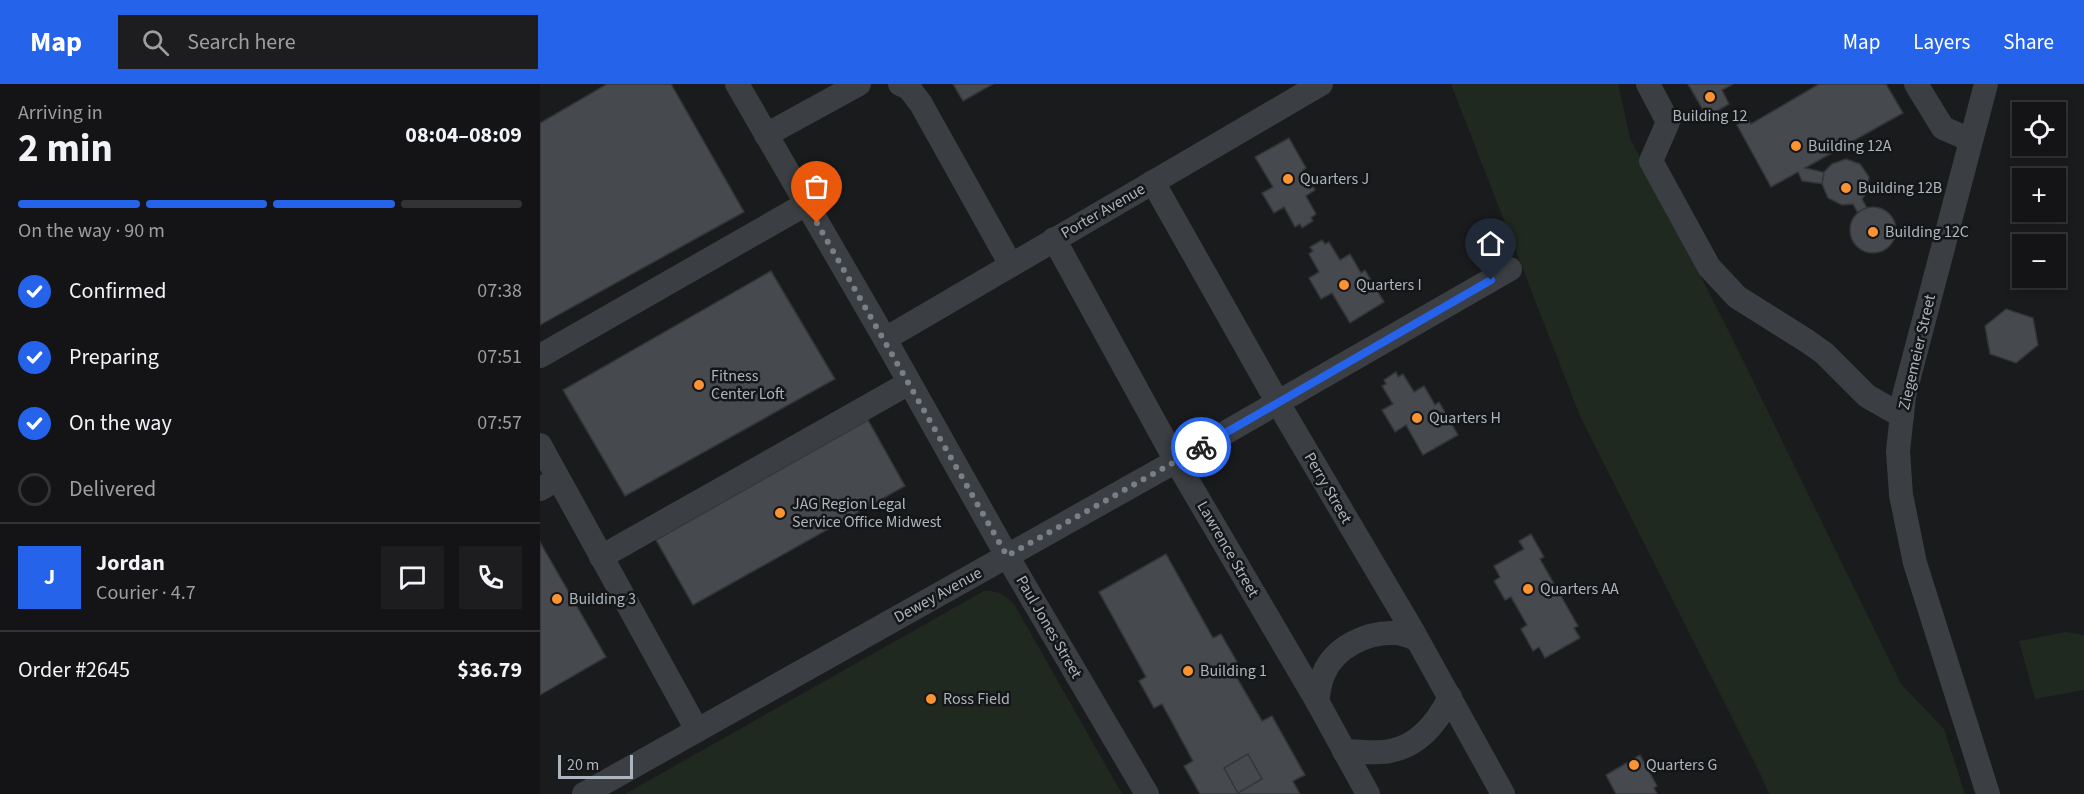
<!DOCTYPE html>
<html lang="en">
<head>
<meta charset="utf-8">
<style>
  body { margin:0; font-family:"Source Sans 3",sans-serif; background:#1d1d1f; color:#f1f3f6; height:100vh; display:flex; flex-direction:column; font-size:22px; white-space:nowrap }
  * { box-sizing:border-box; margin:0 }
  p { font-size:20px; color:#9d9ea1 }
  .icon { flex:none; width:33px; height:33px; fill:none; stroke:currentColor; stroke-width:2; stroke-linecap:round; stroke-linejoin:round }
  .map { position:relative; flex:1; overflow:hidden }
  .sheet { display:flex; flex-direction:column; background:#141416; width:540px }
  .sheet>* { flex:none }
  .controls { position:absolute; left:1472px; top:18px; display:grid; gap:12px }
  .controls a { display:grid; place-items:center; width:54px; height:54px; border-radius:0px; background:#141416; box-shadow:0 3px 9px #0003,0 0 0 2px #333335; font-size:30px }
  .scale { position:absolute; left:18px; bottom:15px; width:75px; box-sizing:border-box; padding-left:6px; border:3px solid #acb5bd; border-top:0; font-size:16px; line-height:21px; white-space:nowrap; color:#acb5bd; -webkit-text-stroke:4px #151618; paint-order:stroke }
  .pin { position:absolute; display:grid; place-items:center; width:51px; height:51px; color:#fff; margin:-62px -26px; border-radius:50% 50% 50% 0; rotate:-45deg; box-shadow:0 0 6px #0007 }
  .pin .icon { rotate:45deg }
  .courier { position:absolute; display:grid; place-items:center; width:60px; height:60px; margin:-30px; border:4px solid #2563eb; border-radius:50%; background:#fff; color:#222; box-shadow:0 2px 8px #0007 }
  .overview em { font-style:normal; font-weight:700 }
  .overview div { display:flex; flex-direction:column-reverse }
  .overview { display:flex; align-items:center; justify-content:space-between; height:102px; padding:0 18px }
  h1 { font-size:39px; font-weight:700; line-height:45px }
  .bar { display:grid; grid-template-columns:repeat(4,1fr); gap:9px 6px; align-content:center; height:72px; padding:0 18px }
  .bar i { height:8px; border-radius:4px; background:#333335 }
  .bar .on { background:#2563eb }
  .bar p { grid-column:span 4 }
  .line { display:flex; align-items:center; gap:15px; padding:0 18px; border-top:2px solid #333335 }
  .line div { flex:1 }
  .round { display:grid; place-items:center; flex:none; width:63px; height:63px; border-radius:0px; background:#1d1d1f }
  ol { padding:0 18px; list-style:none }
  li { display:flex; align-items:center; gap:18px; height:66px }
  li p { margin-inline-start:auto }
  li .icon { padding:6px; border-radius:50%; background:#2563eb; color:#fff; stroke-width:4 }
  li:last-child { color:#9d9ea1 }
  li i { width:33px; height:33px; border:3px solid #333335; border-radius:50% }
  header { display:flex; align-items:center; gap:36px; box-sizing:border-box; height:84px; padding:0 30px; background:#2563eb; color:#fff }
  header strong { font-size:28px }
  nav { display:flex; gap:33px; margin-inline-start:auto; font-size:21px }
  .search { width:420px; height:54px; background:#1d1d1f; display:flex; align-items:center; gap:15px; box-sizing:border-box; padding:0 21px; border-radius:0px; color:#9d9ea1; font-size:22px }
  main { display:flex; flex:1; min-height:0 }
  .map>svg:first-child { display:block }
</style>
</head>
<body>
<header>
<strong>Map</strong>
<div class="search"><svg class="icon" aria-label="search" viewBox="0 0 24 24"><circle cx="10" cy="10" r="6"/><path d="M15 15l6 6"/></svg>Search here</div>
<nav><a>Map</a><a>Layers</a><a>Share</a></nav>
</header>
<main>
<section class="sheet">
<div class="overview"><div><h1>2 min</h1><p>Arriving in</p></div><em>08:04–08:09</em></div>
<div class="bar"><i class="on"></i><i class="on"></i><i class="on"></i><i></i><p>On the way · 90 m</p></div>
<ol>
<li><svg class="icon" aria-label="check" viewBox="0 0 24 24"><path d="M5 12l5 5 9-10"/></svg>Confirmed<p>07:38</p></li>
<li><svg class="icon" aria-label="check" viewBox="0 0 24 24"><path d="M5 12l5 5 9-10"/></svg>Preparing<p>07:51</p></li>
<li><svg class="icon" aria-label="check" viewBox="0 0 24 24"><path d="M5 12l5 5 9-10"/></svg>On the way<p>07:57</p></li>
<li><i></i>Delivered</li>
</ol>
<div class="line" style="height:108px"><b class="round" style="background:#2563eb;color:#fff">J</b><div><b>Jordan</b><p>Courier · 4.7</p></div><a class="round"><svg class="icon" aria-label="chat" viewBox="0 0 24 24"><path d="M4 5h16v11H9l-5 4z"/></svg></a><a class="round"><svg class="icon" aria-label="phone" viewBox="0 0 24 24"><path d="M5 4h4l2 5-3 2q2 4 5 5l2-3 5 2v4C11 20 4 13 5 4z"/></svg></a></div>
<div class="line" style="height:78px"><div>Order #2645</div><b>$36.79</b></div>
</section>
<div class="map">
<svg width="1544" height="710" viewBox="0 0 1544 710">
  <rect width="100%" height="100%" fill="#1a1b1d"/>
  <g fill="#202920">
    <polygon points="911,0 1078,0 1090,54 1189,248 1361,600 1404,645 1425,710 1229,710 1219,687 1040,332"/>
    <path d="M444 507C456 506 465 511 474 520L582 710H85Z"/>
    <polygon points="1526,548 1544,551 1544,606 1495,615 1479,557"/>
  </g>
  <g fill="#46494d" stroke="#343539" stroke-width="1.5">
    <polygon points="67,0 131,0 204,128 0,241 0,39"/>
    <polygon points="413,0 453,0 423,17"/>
    <polygon points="1148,0 1193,0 1182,6 1189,20 1167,33"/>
    <polygon points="1279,0 1346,0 1363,29 1265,84 1287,89 1284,100 1262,97 1258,88 1231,103 1197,41 1207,33 1211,40"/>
    <polygon points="749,54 766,84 763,86 775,106 766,112 776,130 771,134 773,137 762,144 760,140 755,143 744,123 734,129 722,109 733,103 715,73"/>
    <polygon points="1306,75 1320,80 1329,93 1327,108 1322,115 1327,124 1318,129 1313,120 1302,121 1288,114 1282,100 1284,88 1292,80"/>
    <circle cx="1333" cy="146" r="23"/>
    <polygon points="782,156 785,160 789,158 800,176 810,170 821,189 825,186 844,218 810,239 792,209 781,215 769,194 779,188 769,170 773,167 770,163"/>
    <polygon points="231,187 295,295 85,412 23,306"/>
    <polygon points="1466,225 1493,234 1498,261 1476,279 1450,270 1445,242"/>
    <polygon points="856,288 858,293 863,290 874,308 884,302 895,321 899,318 918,351 883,371 866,341 855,348 842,326 853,320 842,302 846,300 844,296"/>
    <polygon points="328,336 365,402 153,521 116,456"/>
    <polygon points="991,450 1004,473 1000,475 1038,542 1034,544 1040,554 1005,574 999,563 993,567 981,545 987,541 971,513 965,516 954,497 960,493 954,482 984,465 979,457"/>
    <polygon points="0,458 66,573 0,611"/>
    <polygon points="626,470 673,554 681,550 697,578 690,582 722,637 732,632 765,691 753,697 760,710 660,710 644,682 653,677 622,620 614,624 599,597 606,593 559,508"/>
    <polygon points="708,670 722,695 698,709 684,684"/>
    <polygon points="1100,671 1117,702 1114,704 1117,710 1076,710 1066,691"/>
  </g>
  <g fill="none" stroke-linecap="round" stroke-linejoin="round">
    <g stroke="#3b3e42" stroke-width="24">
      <polyline points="197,0 345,255 467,472 607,710"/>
      <polyline points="360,0 369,4 381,20 471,181"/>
      <polyline points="1108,0 1128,38 1111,77 1169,183 1197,213 1267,257 1284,269 1327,312 1362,332"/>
      <polyline points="1376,0 1403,44 1431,56"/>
      <polyline points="1446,0 1364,312 1358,367 1361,411 1375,479 1448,710"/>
      <polyline points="226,51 319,0"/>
      <polyline points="613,98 738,319 871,544 963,710"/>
      <polyline points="514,155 636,377 777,617 828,710"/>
      <polyline points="345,255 781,0"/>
      <polyline points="0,272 266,120"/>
      <polyline points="0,361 157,646"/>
      <polyline points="0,405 18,395"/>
      <polyline points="61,473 369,299"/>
      <path d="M777 617C779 608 780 597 784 589 795 563 827 548 854 549 861 549 869 552 876 555"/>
      <path d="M804 667C819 667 836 670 850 667 879 662 898 637 910 613"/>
      <polyline points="44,710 636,377 970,185"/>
    </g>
  </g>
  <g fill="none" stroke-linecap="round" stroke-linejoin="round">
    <polyline stroke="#797f85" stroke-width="6" stroke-dasharray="0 10.8" points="277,139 467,472 661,363"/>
    <polyline stroke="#2563eb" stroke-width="8" points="661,363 951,196"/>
  </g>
  <g fill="#fc9333" stroke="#151618" stroke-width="2">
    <circle cx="1170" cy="13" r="6"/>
    <circle cx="1256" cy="62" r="6"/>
    <circle cx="748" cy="95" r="6"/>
    <circle cx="1306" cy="104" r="6"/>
    <circle cx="1333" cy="148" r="6"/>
    <circle cx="804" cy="201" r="6"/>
    <circle cx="159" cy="301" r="6"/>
    <circle cx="877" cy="334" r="6"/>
    <circle cx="240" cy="429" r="6"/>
    <circle cx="988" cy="505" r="6"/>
    <circle cx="17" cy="515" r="6"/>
    <circle cx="648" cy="587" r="6"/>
    <circle cx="391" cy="615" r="6"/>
    <circle cx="1094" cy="681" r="6"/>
  </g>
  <g text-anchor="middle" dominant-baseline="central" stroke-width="5" stroke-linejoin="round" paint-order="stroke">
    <g font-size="16" fill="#acb5bd" stroke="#151618" text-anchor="start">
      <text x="1170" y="32" text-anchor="middle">Building 12</text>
      <text x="1268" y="62">Building 12A</text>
      <text x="760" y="95">Quarters J</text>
      <text x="1318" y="104">Building 12B</text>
      <text x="1345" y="148">Building 12C</text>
      <text x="816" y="201">Quarters I</text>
      <text x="171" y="292">Fitness<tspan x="171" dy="18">Center Loft</tspan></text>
      <text x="889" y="334">Quarters H</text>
      <text x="252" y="420">JAG Region Legal<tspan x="252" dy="18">Service Office Midwest</tspan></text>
      <text x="1000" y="505">Quarters AA</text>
      <text x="29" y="515">Building 3</text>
      <text x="660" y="587">Building 1</text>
      <text x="403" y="615">Ross Field</text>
      <text x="1106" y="681">Quarters G</text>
    </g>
    <g font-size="16" fill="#acb5bd" stroke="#151618">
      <text transform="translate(563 127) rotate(-30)">Porter Avenue</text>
      <text transform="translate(1377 268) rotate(-77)">Ziegemeier Street</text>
      <text transform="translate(788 404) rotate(60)">Perry Street</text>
      <text transform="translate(688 465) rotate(60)">Lawrence Street</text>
      <text transform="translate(398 511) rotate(-29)">Dewey Avenue</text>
      <text transform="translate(509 543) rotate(60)">Paul Jones Street</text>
    </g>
  </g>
</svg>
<div class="controls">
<a><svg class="icon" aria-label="locate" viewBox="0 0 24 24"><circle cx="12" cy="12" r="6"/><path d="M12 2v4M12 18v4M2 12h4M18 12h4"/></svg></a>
<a>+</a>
<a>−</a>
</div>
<div class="scale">20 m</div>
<div class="pin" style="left:277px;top:139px;background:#ea580c"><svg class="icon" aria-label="bag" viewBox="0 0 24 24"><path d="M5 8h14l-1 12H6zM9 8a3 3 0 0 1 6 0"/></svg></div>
<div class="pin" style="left:951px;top:196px;background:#1f2937"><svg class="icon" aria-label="home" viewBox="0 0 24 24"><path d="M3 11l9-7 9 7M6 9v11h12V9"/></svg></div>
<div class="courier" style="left:661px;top:363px"><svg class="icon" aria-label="bike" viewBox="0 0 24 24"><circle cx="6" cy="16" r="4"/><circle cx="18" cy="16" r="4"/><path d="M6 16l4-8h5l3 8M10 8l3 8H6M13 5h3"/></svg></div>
</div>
</main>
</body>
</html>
